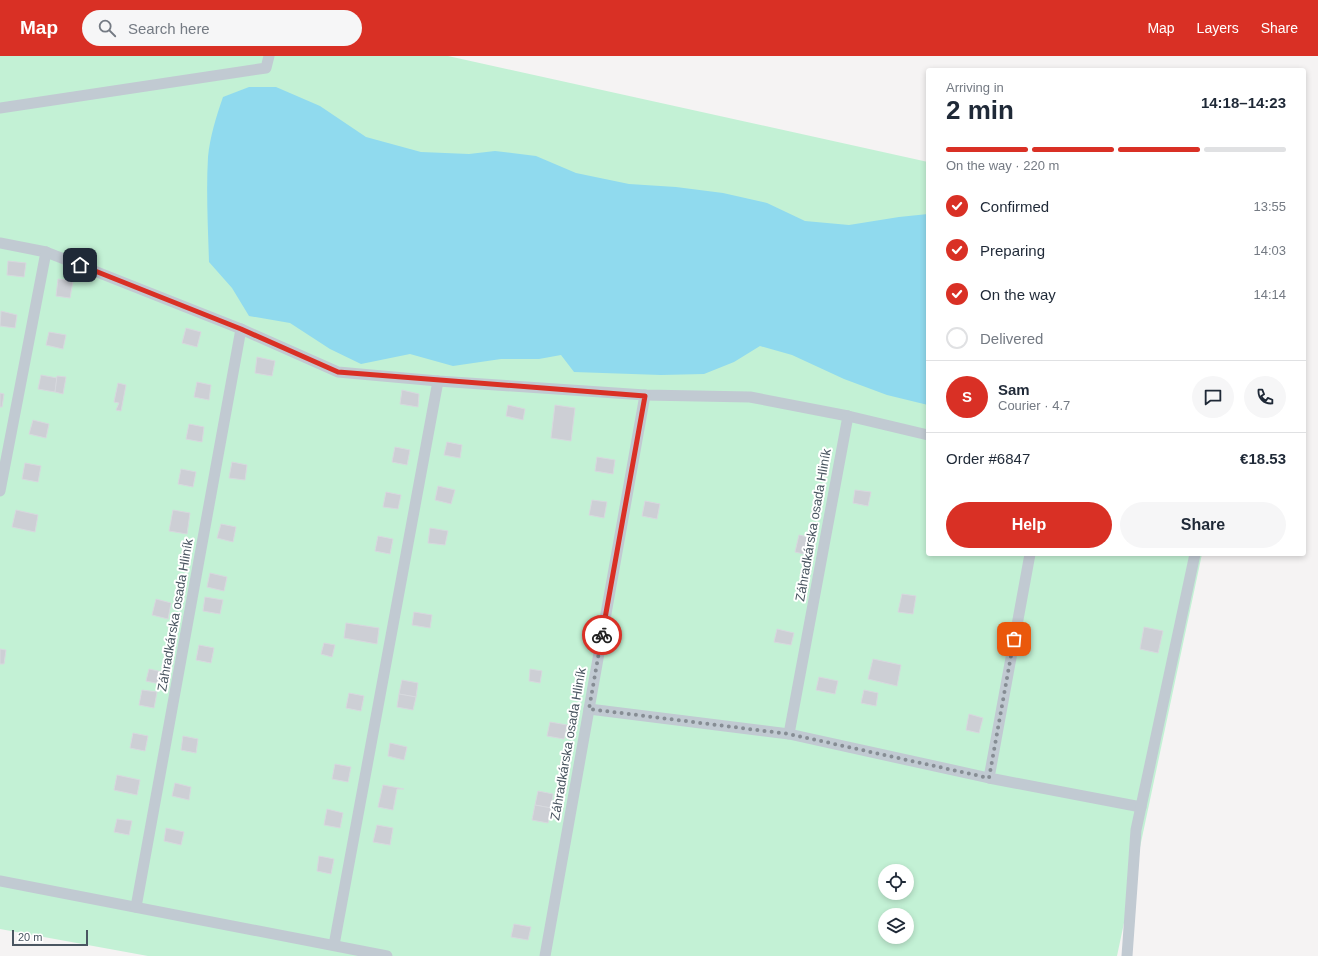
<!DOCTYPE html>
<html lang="en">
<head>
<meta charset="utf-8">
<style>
  body { margin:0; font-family:Arial,sans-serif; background:#f6f6f7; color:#1f2937; height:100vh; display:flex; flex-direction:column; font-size:15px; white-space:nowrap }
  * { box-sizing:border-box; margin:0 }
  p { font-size:13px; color:#747a83 }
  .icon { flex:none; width:22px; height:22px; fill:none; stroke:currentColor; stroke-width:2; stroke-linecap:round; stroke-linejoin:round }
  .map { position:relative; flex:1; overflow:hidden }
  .details { position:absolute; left:926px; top:12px; width:380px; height:488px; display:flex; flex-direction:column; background:#fff; border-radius:4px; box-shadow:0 2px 6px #0003 }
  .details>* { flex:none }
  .buttons { position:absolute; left:878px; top:808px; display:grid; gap:8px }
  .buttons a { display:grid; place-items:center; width:36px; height:36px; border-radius:50%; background:#fff; box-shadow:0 2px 6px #0003; font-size:20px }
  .scale { position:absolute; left:12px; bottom:10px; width:76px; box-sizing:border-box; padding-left:4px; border:2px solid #4a5661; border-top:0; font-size:11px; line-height:14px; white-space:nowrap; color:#4a5661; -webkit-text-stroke:3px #fff; paint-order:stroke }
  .pin { position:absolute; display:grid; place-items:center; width:34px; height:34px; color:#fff; margin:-17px; border-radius:8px; box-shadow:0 2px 6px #0006 }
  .courier { position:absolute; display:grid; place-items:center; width:40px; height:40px; margin:-20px; border:3px solid #d93025; border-radius:50%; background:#fff; color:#222; box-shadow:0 1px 5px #0007 }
  .head em { font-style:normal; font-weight:600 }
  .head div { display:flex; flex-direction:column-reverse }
  .head { display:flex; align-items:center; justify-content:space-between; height:68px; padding:0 20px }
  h1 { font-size:26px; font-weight:600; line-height:30px }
  .bar { display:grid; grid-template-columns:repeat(4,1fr); gap:6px 4px; align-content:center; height:48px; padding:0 20px }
  .bar i { height:5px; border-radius:3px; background:#e0e1e3 }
  .bar .selected { background:#d93025 }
  .bar p { grid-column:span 4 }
  .line { display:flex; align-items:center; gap:10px; padding:0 20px; border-top:1px solid #e0e1e3 }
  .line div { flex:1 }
  .round { display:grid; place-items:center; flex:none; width:42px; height:42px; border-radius:21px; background:#f6f6f7 }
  ol { padding:0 20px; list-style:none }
  li { display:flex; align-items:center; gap:12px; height:44px }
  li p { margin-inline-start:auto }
  li .icon { padding:4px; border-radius:50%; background:#d93025; color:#fff; stroke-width:4 }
  li:last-child { color:#747a83 }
  li i { width:22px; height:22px; border:2px solid #e0e1e3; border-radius:50% }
  .primary-button { display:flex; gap:8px; margin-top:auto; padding:8px 20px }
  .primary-button a { flex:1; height:46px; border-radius:24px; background:#d93025; color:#fff; font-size:16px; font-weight:600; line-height:46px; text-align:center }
  .primary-button a+a { background:#f6f6f7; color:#1f2937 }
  header { display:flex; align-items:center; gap:24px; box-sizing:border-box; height:56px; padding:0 20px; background:#d93025; color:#fff }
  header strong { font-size:19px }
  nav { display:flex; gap:22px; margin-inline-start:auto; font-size:14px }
  .search { width:280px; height:36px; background:#f6f6f7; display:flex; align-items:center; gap:10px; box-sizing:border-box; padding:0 14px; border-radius:22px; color:#747a83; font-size:15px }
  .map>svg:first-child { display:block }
</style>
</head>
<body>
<header>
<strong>Map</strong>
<div class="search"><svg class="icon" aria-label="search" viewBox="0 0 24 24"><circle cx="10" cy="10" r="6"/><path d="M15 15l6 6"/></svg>Search here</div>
<nav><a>Map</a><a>Layers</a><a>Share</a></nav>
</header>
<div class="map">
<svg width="1318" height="900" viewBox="0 0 1318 900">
  <rect width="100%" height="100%" fill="#f5f3f3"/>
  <path fill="#c3f1d5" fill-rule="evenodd" d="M0 0H448L928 106V498H1202L1117 900H148L0 873ZM885 815H907V837H885ZM885 859H907V881H885Z"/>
  <path fill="#90daee" d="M249 31H276L320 50 366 81 421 96 469 98 495 95 536 100 576 117 629 128 676 131 723 137 767 147 805 165 849 169 899 161 928 158V349L887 339 844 323 792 299 760 290 734 306 704 318 661 319 574 316 561 299 539 303H501L453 310 410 298 361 308 330 293 290 267 249 260 232 232 209 206C208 171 206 136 208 101 210 81 216 61 223 41Z"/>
  <g fill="#cdcfd5" stroke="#d7d9de">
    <polygon points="8,205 26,207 24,221 7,219"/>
    <polygon points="58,223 73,225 70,242 56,240"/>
    <polygon points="1,255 17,259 15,272 0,270"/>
    <polygon points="186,272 201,276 197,291 182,287"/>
    <polygon points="49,276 66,279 63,293 46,289"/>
    <polygon points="257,301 275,305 272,320 255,317"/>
    <polygon points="41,319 57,322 55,336 38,333"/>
    <polygon points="57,320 66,321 63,338 55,336"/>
    <polygon points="197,326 211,329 209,344 194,341"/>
    <polygon points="118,327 126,329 121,355 116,354 119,347 114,346"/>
    <polygon points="402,334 419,338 418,351 400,348"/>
    <polygon points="0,337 4,338 2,351 0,351"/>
    <polygon points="508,349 525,353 523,364 506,360"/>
    <polygon points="555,349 575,352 571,385 551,382"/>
    <polygon points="33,364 49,368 46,382 29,378"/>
    <polygon points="189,368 204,371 202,386 186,383"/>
    <polygon points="447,386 462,389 460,402 444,399"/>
    <polygon points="395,391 410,394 407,409 392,406"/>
    <polygon points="597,401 615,404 613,418 595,415"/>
    <polygon points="232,406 247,409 245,424 229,422"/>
    <polygon points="25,407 41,410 38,426 22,423"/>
    <polygon points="181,413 196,416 193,431 178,428"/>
    <polygon points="438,430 455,434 451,448 435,444"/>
    <polygon points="855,434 871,436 868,450 853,447"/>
    <polygon points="386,436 401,439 398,453 383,451"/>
    <polygon points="592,444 607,446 604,462 589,459"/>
    <polygon points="645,445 660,448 657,463 642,460"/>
    <polygon points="16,454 38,459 35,476 12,471"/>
    <polygon points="173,454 190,457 187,478 169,475"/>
    <polygon points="221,468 236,471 233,486 217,482"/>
    <polygon points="430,472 448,475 445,489 428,487"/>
    <polygon points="799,479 812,482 809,499 795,496"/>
    <polygon points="378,480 393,483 390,498 375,495"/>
    <polygon points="210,517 227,521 224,535 207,531"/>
    <polygon points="902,538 916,540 913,558 898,556"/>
    <polygon points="205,541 223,544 220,558 203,555"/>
    <polygon points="156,543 171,547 168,563 152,559"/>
    <polygon points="414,556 432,559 430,572 412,569"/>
    <polygon points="346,567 379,572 377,588 344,582"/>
    <polygon points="1144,571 1163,575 1158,597 1140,593"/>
    <polygon points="777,573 794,577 791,589 774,586"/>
    <polygon points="324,587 335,589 332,601 321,598"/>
    <polygon points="199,589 214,592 211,607 196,604"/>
    <polygon points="0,593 6,594 4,608 0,608"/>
    <polygon points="873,603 901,609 897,630 868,623"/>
    <polygon points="149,613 167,617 165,629 146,625"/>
    <polygon points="530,613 542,615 540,627 529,625"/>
    <polygon points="819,621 838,625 835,638 816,634"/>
    <polygon points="402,624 418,627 416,641 399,638"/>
    <polygon points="142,634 157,636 154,652 139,649"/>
    <polygon points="864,634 878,637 876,650 861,647"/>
    <polygon points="349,637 364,640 361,655 346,652"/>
    <polygon points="399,638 416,641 413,654 397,651"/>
    <polygon points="969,658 983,662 979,677 966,674"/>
    <polygon points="550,666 567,669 564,683 547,680"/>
    <polygon points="133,677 148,680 145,695 130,692"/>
    <polygon points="183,680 198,683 196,697 181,694"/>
    <polygon points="390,687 407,691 404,704 388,700"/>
    <polygon points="335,708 351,711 348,726 332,723"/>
    <polygon points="117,719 140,724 137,739 114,734"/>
    <polygon points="175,727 191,731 189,744 172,740"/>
    <polygon points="383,729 404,733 397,733 393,754 378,751"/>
    <polygon points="538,735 553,738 551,752 535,749"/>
    <polygon points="535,749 551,752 548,767 532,764"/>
    <polygon points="327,753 343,757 340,772 324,769"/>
    <polygon points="117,763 132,765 129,779 114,776"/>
    <polygon points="377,769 393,772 390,789 373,786"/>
    <polygon points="166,772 184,776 181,789 164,785"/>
    <polygon points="319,800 334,803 331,818 317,815"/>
    <polygon points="514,868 531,871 528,884 511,881"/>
  </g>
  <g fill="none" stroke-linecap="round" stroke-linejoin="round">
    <g stroke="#c1cad2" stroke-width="11">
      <polyline points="0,52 266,12 269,0"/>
      <polyline points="0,187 46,196 92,214 241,273 338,316 438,325 645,339 750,341 848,360 928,379"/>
      <polyline points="0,435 46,196"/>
      <polyline points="1030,498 989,722 1141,751"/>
      <polyline points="589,653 789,678 989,722"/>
      <polyline points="789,678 848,360"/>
      <polyline points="0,825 387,900"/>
      <polyline points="136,851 241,273"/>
      <polyline points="334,889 438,325"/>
      <polyline points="545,900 645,339"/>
      <polyline points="1127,900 1136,774 1195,498"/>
    </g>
  </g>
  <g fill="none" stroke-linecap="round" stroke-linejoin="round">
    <polyline stroke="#868d94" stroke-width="4" stroke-dasharray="0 7.2" points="602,579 589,653 789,678 989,722 1014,583"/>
    <polyline stroke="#d93025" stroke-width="5" points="80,209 241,273 338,316 645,340 602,579"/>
  </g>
  <g text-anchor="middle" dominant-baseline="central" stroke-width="4" stroke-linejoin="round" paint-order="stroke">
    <g font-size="13" fill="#4a5661" stroke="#fff">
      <text transform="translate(813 469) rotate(-80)">Záhradkárska osada Hliník</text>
      <text transform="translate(175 559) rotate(-80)">Záhradkárska osada Hliník</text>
      <text transform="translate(568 688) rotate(-80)">Záhradkárska osada Hliník</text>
    </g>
  </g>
</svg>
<div class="buttons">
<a><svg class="icon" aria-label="locate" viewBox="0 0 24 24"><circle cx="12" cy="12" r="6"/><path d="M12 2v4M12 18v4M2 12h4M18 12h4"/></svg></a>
<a><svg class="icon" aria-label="layers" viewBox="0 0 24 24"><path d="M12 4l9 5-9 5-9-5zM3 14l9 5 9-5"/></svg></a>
</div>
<div class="scale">20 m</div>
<div class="pin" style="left:1014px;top:583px;background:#ea580c"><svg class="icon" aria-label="bag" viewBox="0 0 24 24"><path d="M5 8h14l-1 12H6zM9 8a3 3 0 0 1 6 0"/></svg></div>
<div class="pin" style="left:80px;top:209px;background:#1f2937"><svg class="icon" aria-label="home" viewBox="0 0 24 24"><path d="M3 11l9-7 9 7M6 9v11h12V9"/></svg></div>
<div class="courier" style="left:602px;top:579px"><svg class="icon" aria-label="bike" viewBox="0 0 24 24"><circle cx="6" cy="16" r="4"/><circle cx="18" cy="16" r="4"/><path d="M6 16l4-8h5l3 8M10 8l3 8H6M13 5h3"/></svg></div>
<section class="details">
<div class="head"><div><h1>2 min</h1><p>Arriving in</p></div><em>14:18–14:23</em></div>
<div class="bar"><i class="selected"></i><i class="selected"></i><i class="selected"></i><i></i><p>On the way · 220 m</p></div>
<ol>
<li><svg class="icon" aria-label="check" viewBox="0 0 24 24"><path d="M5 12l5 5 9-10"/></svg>Confirmed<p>13:55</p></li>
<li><svg class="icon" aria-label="check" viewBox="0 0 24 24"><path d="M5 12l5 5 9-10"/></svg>Preparing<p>14:03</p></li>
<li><svg class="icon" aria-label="check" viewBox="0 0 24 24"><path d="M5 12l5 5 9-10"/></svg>On the way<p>14:14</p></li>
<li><i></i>Delivered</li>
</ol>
<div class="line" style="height:72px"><b class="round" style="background:#d93025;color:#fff">S</b><div><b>Sam</b><p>Courier · 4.7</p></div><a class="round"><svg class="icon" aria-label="chat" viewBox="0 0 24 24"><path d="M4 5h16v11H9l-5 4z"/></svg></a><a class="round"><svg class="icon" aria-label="phone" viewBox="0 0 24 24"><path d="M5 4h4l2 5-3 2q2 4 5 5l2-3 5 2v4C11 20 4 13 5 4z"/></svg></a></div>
<div class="line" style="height:52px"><div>Order #6847</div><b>€18.53</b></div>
<div class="primary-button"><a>Help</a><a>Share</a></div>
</section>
</div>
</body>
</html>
